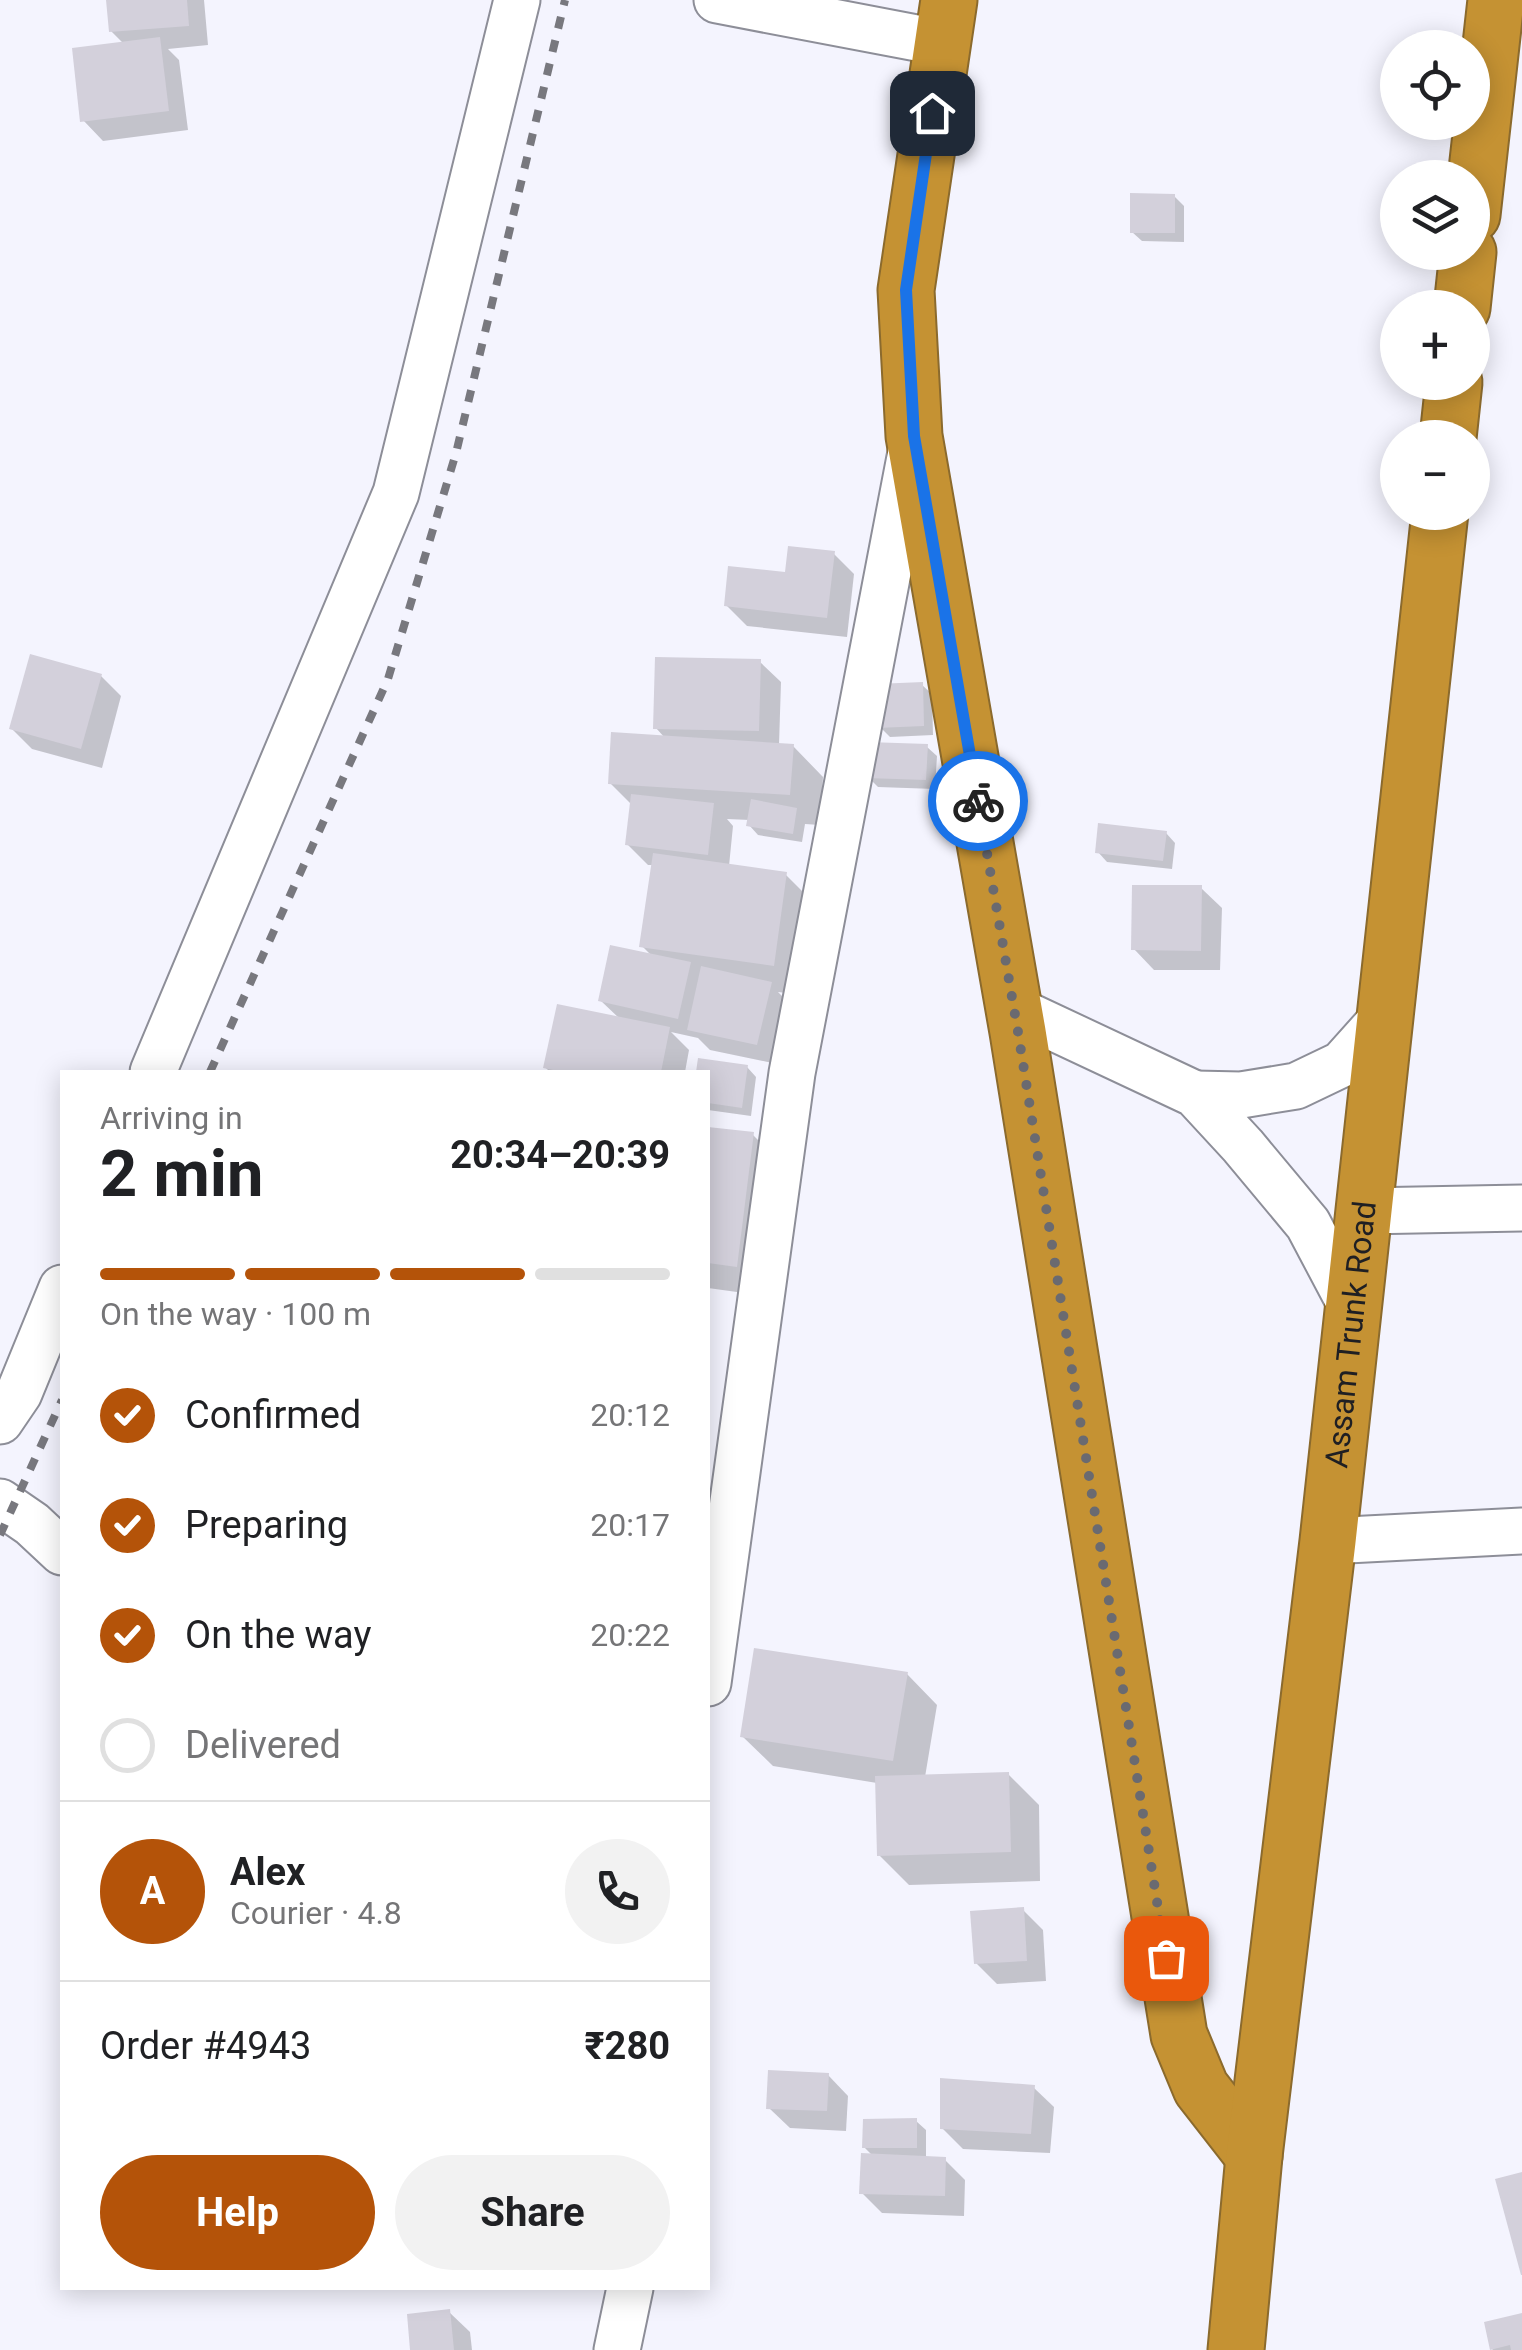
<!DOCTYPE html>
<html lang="en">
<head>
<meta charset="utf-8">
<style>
  body { margin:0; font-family:Roboto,sans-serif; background:#f2f2f2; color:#202124; height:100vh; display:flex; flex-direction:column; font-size:38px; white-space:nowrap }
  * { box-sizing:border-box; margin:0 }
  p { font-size:32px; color:#757577 }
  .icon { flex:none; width:55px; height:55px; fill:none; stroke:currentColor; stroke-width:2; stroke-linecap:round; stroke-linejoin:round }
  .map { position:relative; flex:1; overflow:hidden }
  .details { position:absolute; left:60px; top:1070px; width:650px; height:1220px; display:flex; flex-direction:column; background:#fff; border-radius:0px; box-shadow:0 5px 25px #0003 }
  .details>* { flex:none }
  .fabs { position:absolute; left:1380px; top:30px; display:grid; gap:20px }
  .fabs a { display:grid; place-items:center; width:110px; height:110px; border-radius:50%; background:#fff; box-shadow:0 5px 25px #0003; font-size:50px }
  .pin { position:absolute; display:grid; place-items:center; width:85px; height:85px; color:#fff; margin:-42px; border-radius:20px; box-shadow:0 5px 15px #0006 }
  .courier { position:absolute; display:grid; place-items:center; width:100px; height:100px; margin:-50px; border:8px solid #1a73e8; border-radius:50%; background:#fff; color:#222; box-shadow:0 2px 12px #0007 }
  .overview em { font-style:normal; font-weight:700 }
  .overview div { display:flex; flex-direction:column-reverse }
  .overview { display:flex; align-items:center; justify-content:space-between; height:170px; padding:0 40px }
  h1 { font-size:65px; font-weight:700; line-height:75px }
  .bar { display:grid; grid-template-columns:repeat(4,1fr); gap:15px 10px; align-content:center; height:120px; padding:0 40px }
  .bar i { height:12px; border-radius:8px; background:#e0e0e0 }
  .bar .active { background:#b45309 }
  .bar p { grid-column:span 4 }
  .line { display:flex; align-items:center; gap:25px; padding:0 40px; border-top:2px solid #e0e0e0 }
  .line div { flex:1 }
  .round { display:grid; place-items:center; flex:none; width:105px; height:105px; border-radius:52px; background:#f2f2f2 }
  ol { padding:0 40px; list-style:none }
  li { display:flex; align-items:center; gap:30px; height:110px }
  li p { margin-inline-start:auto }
  li .icon { padding:10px; border-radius:50%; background:#b45309; color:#fff; stroke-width:4 }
  li:last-child { color:#757577 }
  li i { width:55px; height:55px; border:5px solid #e0e0e0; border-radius:50% }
  .action { display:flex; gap:20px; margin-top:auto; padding:20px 40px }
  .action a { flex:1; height:115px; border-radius:60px; background:#b45309; color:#fff; font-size:40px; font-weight:700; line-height:115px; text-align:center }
  .action a+a { background:#f2f2f2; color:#202124 }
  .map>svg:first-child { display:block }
</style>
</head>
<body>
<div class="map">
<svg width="1522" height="2350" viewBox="0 0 1522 2350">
  <rect width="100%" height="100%" fill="#f4f4fe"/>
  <g fill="#0003">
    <polygon points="109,0 204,0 208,45 168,49 179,60 188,130 103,141 83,120 124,44 111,31"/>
    <polygon points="1174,196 1184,206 1184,242 1142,241 1132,232"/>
    <polygon points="834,554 854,574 847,637 747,626 726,605"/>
    <polygon points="760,662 781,682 779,745 793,746 823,777 820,825 805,824 802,842 758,835 749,825 750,820 727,819 733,826 729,866 786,875 816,905 804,995 778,992 791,1005 777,1064 710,1050 698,1038 671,1032 689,1050 685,1072 550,1072 545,1067 620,1019 600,1000 652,956 642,946 654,865 648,865 627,844 632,805 610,783 665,738 656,728"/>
    <polygon points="101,676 121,696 102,768 32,749 12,729"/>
    <polygon points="922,685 932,694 933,735 890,737 880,727"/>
    <polygon points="927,747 937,756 935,789 878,787 868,777"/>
    <polygon points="1166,833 1175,843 1172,869 1107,862 1098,852"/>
    <polygon points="1201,888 1222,908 1220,970 1154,970 1134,949"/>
    <polygon points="700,1061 747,1067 756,1077 751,1116 708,1110 708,1072 699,1072"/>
    <polygon points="708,1129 753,1135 783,1165 766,1296 708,1288"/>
    <polygon points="907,1674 937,1705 925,1777 1008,1774 1039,1805 1040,1881 909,1885 879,1855 877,1783 773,1766 742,1736"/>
    <polygon points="1023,1910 1043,1930 1046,1981 997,1984 976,1963"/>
    <polygon points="828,2075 848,2096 846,2131 790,2128 769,2108"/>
    <polygon points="1033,2087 1054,2107 1050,2153 963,2149 942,2128"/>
    <polygon points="916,2121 926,2130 926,2159 945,2160 965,2180 964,2216 882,2213 862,2193 873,2156 864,2147"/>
    <polygon points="449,2312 470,2332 472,2350 413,2350"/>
    <polygon points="1522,2316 1522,2350 1493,2350 1492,2349"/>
  </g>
  <g fill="#d3d0db">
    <polygon points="106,0 187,0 189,26 109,32"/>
    <polygon points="160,37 169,111 80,122 72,48"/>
    <polygon points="1130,193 1175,194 1175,233 1130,233"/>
    <polygon points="788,546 835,551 827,618 724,606 728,566 785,572"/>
    <polygon points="30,654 102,674 81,749 9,729"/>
    <polygon points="655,657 761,659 759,731 653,729"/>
    <polygon points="923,682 924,726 877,728 876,684"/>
    <polygon points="611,732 794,744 790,795 608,784"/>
    <polygon points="867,742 928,744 926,780 866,778"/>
    <polygon points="631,794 714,803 708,855 625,845"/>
    <polygon points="751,799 797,808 793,834 746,826"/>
    <polygon points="1098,823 1167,831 1163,861 1095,853"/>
    <polygon points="653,853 787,872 774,966 639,947"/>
    <polygon points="1132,885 1202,885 1201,951 1131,950"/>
    <polygon points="610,945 691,962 678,1019 598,1001"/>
    <polygon points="701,966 772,982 757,1045 687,1030"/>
    <polygon points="557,1004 670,1027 661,1072 563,1072 543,1068"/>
    <polygon points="698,1058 748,1065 742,1108 708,1103 708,1072 696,1072"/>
    <polygon points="708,1127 754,1132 737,1267 708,1263"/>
    <polygon points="754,1648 908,1672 893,1761 740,1737"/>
    <polygon points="1009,1772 1011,1852 877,1856 875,1776"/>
    <polygon points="1024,1907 1027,1961 974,1964 970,1911"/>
    <polygon points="768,2070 829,2073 827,2111 766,2109"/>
    <polygon points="940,2078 1035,2085 1031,2134 940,2129"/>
    <polygon points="917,2118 917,2148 862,2148 863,2119"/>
    <polygon points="861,2153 946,2157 945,2196 859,2194"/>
    <polygon points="1522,2172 1522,2275 1521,2275 1495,2179"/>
    <polygon points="450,2309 454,2350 410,2350 407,2314"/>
    <polygon points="1522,2313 1522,2350 1511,2350 1510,2345 1490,2350 1484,2322"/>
  </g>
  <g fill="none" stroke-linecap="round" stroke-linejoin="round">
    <g stroke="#8d8e98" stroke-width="49">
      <g id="minor">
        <polyline points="717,0 943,43"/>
        <polyline points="1014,1009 1195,1094 1243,1146 1308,1224 1354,1311"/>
        <polyline points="153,1072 396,493 517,0"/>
        <polyline points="1195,1094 1241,1095 1296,1086 1342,1064 1385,1016"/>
        <polyline points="1364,1211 1522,1208"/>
        <polyline points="0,1421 19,1393 62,1288"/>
        <polyline points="0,1502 32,1524 62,1552"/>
        <polyline points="1328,1541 1522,1531"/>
        <polyline points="708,1683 792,1073 911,452"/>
        <polyline points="617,2350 630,2288"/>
      </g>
    </g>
    <g stroke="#8b6a2d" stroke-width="59">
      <g id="highway">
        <polyline points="949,0 906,290 914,436 1018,1032 1179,2035 1201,2088 1254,2156"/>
        <polyline points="1472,215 1496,0"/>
        <polyline points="1462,308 1468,252"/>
        <polyline points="1448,438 1454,382"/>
        <path id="s1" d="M1236 2350 1254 2156 1328 1541 1440 512"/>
      </g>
    </g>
    <use href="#minor" stroke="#fff" stroke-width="45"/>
    <use href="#highway" stroke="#c59233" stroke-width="55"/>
    <g stroke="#78787e" stroke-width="8" stroke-dasharray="12 12" stroke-linecap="butt">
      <polyline points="210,1072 388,679 456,453 565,0"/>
      <polyline points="0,1535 62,1400"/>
    </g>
  </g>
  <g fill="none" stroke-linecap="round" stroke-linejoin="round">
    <polyline stroke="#6a6a70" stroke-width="10" stroke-dasharray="0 18" points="978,801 1018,1032 1166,1958"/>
    <polyline stroke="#1a73e8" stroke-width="12" points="932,113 906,290 914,436 978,801"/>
  </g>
  <g text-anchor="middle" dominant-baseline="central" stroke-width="9" stroke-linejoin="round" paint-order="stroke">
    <g font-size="32" fill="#1f1f23" stroke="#fff">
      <text stroke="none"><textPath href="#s1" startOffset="1022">Assam Trunk Road</textPath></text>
    </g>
  </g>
</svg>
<div class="fabs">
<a><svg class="icon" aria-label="locate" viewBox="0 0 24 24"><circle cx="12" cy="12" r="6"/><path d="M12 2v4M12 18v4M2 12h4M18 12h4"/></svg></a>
<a><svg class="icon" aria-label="layers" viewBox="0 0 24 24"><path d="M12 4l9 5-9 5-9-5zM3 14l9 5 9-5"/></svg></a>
<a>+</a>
<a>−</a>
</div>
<div class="pin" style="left:1166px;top:1958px;background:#ea580c"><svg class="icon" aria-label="bag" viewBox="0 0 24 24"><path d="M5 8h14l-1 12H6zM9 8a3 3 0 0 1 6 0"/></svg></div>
<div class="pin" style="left:932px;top:113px;background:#1f2937"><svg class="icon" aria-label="home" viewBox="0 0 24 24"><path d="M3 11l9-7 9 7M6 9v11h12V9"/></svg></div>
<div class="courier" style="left:978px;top:801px"><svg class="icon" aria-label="bike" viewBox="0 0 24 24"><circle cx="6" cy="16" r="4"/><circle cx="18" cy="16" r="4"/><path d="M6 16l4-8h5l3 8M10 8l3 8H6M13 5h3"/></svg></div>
<section class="details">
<div class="overview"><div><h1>2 min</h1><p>Arriving in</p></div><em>20:34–20:39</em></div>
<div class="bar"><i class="active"></i><i class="active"></i><i class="active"></i><i></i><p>On the way · 100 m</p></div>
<ol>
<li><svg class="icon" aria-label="check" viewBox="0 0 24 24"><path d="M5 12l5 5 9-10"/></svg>Confirmed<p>20:12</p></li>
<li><svg class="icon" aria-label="check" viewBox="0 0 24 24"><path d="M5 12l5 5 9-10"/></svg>Preparing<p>20:17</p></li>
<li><svg class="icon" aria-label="check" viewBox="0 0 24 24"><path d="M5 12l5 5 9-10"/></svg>On the way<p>20:22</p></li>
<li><i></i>Delivered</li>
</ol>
<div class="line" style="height:180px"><b class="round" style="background:#b45309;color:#fff">A</b><div><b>Alex</b><p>Courier · 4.8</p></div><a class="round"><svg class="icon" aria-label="phone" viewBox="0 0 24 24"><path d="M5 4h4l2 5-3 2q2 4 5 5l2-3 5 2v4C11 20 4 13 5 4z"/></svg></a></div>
<div class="line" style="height:130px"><div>Order #4943</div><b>₹280</b></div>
<div class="action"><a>Help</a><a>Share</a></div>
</section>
</div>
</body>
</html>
